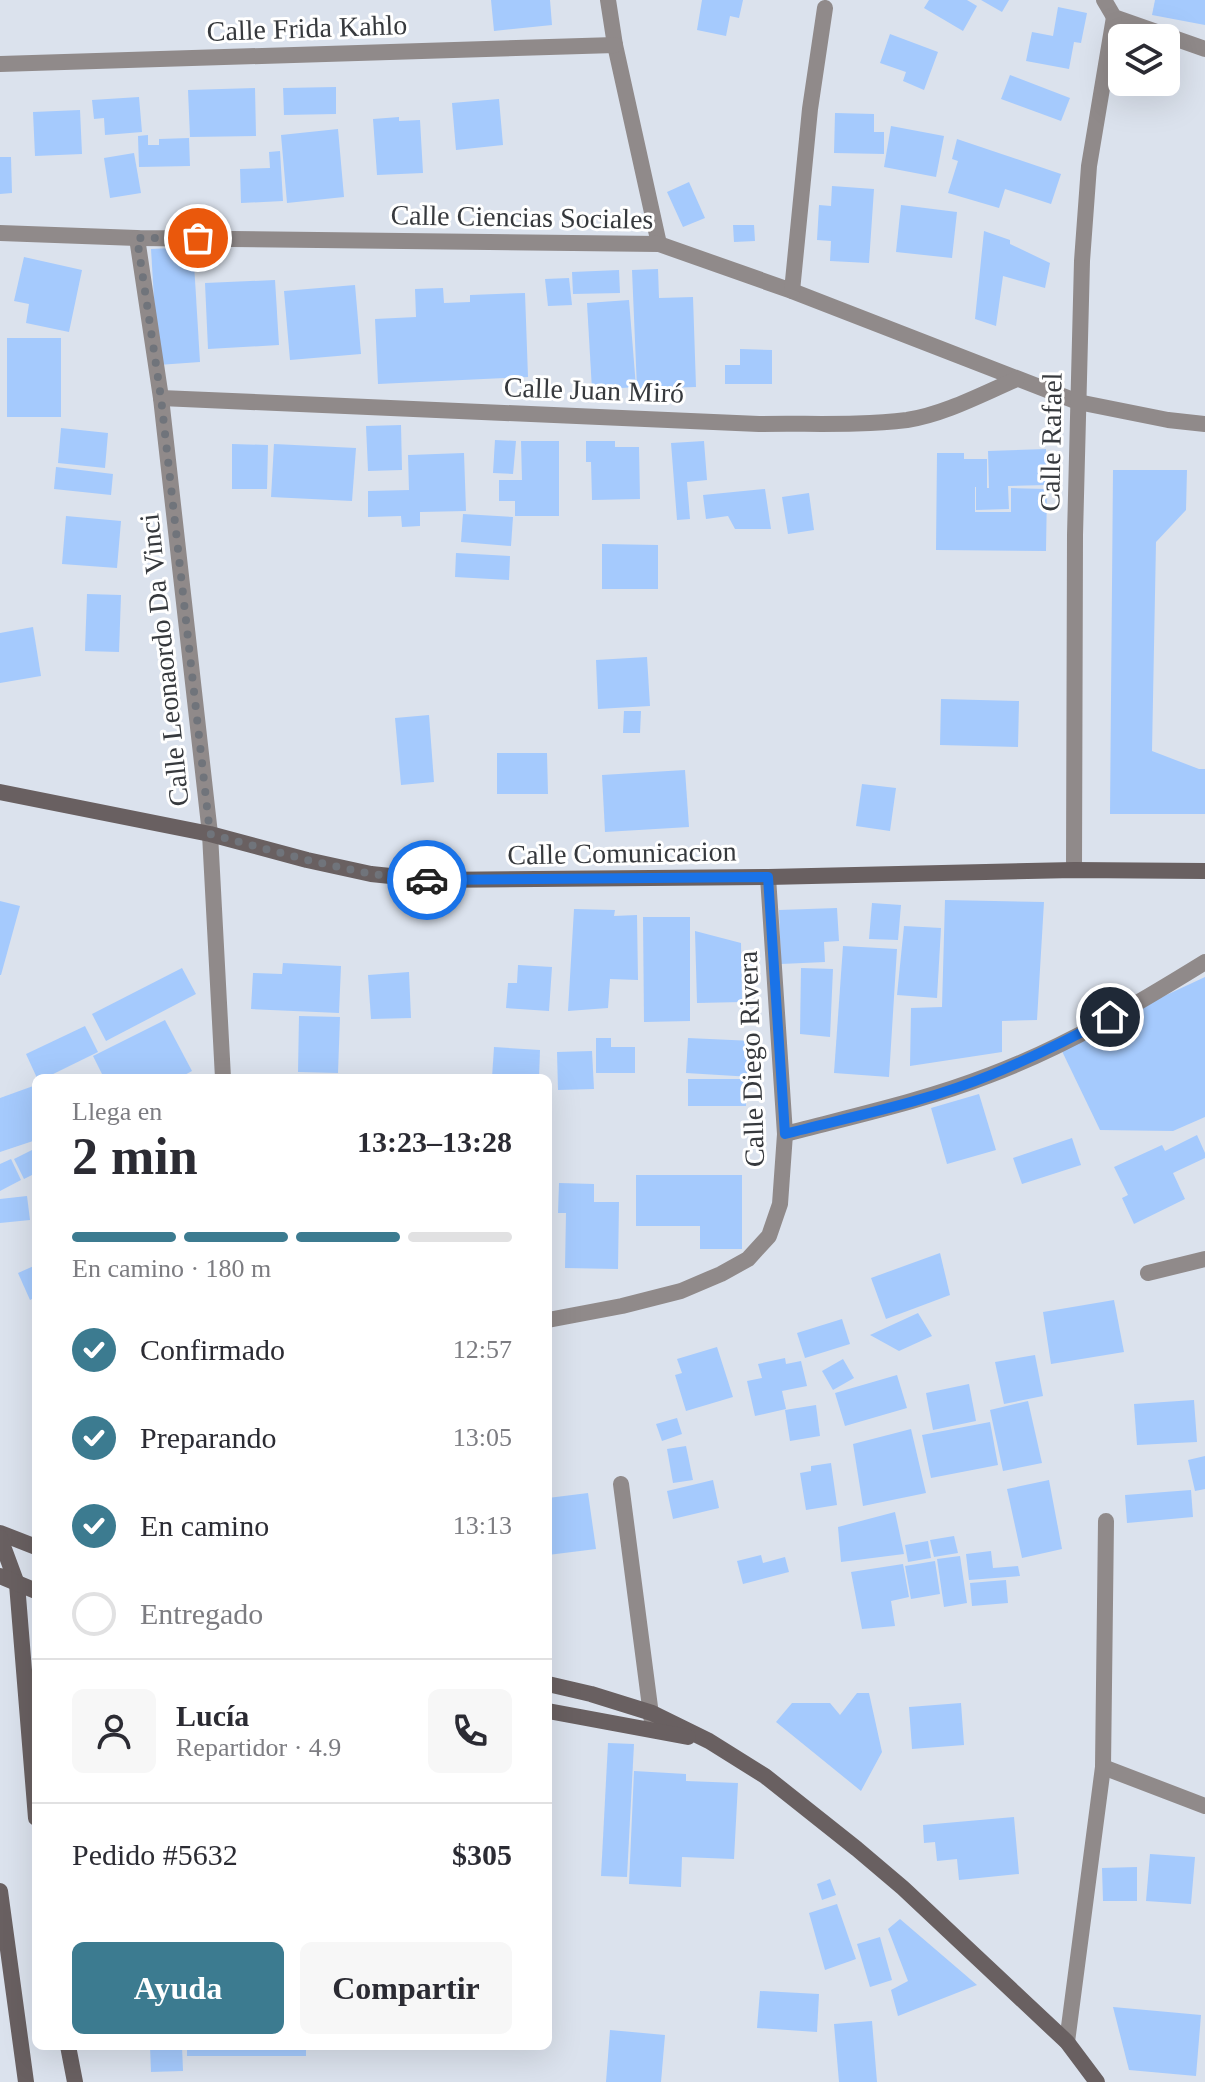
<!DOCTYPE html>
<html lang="es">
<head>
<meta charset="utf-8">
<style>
  body { margin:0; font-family:"Times New Roman",serif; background:#f7f7f7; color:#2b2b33; height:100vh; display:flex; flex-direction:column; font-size:30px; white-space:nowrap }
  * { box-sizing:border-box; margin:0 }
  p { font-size:26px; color:#7c7c81 }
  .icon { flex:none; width:44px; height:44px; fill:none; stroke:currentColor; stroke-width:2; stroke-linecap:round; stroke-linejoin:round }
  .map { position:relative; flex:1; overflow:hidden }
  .side { position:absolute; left:32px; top:1074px; width:520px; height:976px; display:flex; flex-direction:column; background:#fff; border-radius:12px; box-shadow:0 8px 32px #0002 }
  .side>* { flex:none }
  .tools { position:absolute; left:1108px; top:24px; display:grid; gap:16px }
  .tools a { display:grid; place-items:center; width:72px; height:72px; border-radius:12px; background:#fff; box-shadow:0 8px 32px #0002; font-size:40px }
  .pin { position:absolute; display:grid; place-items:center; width:68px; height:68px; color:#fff; margin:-34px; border:4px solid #fff; border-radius:50%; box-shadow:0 2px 8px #0007 }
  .courier { position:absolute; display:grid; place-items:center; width:80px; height:80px; margin:-40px; border:6px solid #1a73e8; border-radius:50%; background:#fff; color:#222; box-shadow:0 2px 10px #0007 }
  .overview em { font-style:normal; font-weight:700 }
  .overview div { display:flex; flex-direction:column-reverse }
  .overview { display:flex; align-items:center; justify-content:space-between; height:136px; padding:0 40px }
  h1 { font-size:52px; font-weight:700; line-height:60px }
  .bar { display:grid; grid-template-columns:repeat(4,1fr); gap:12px 8px; align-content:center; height:96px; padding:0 40px }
  .bar i { height:10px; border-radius:6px; background:#e1e1e2 }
  .bar .on { background:#3c7b90 }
  .bar p { grid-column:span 4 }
  .line { display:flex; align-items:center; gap:20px; padding:0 40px; border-top:2px solid #e1e1e2 }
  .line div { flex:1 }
  .round { display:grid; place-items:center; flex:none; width:84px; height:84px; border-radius:12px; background:#f7f7f7 }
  ol { padding:0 40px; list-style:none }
  li { display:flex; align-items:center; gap:24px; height:88px }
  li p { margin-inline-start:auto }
  li .icon { padding:8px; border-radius:50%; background:#3c7b90; color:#fff; stroke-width:4 }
  li:last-child { color:#7c7c81 }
  li i { width:44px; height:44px; border:4px solid #e1e1e2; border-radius:50% }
  .button { display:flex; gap:16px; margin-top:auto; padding:16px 40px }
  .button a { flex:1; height:92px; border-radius:12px; background:#3c7b90; color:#fff; font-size:32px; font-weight:700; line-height:92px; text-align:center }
  .button a+a { background:#f7f7f7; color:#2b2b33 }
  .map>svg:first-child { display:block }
</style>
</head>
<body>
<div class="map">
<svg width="1205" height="2082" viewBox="0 0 1205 2082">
  <rect width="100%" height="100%" fill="#dbe2ed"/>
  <g fill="#a5cafd">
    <polygon points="491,0 550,0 552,25 494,31"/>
    <polygon points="702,0 743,0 739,18 730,16 726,36 697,30"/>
    <polygon points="929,0 967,0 977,6 963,31 924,8"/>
    <polygon points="981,0 1009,0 1002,12"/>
    <polygon points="1155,0 1205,0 1205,25 1152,15"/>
    <polygon points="1058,7 1087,13 1081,43 1074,42 1069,69 1026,61 1032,32 1053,36"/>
    <polygon points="890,34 938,52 924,90 903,81 906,72 880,63"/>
    <polygon points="1010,75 1070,98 1061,121 1001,99"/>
    <polygon points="336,87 336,114 284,115 283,88"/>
    <polygon points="255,88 256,136 190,137 188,90"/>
    <polygon points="139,97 142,132 105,135 104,118 94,119 92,100"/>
    <polygon points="499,99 503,145 456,150 452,103"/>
    <polygon points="80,110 82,154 35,156 33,112"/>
    <polygon points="835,113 874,114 874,132 884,132 884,154 834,153"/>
    <polygon points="399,117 399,121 420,120 423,173 377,175 373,119"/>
    <polygon points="891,126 944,136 936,177 884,167"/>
    <polygon points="338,129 344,197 287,203 281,135"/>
    <polygon points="148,135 148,145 159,145 159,139 189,138 190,166 139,167 138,136"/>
    <polygon points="957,139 1061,174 1051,204 1005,189 999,208 948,193 958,161 952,159"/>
    <polygon points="280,151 283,201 241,203 240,169 270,168 269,152"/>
    <polygon points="134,153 141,193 110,198 104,158"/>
    <polygon points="0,157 11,157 12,193 0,194"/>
    <polygon points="689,182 705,218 683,227 667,192"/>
    <polygon points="832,186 874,189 869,263 830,261 831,241 817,240 819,205 831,206"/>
    <polygon points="901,205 957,212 952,258 896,252"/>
    <polygon points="733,225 754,225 755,241 734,242"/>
    <polygon points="984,231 1010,240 1010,244 1050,263 1045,288 1003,276 996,326 975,319"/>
    <polygon points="193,247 200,362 158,365 151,249"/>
    <polygon points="24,257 82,270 69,332 26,323 29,304 14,301"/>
    <polygon points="658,269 659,298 693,297 696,387 637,389 632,270"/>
    <polygon points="619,270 620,293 573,294 572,272"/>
    <polygon points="569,278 572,305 548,306 545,279"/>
    <polygon points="275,280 279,345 208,349 205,283"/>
    <polygon points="355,285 361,354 290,360 284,291"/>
    <polygon points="443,288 444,303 470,302 470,295 525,293 528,377 378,384 375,319 416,317 415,289"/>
    <polygon points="629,300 636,387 592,390 587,303"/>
    <rect x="7" y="338" width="54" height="79"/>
    <polygon points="740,349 772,350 772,384 725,384 725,365 740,365"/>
    <polygon points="401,425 402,470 368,471 366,426"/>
    <polygon points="61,428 108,433 105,468 58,463"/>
    <polygon points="495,440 516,441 513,474 493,473"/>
    <polygon points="521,441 559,441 559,516 515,516 515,501 499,501 499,480 522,480"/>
    <polygon points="586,441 615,441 615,447 639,447 640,499 592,500 591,462 586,462"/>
    <polygon points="704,441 707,480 687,482 690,519 677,520 671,443"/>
    <polygon points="232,444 268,445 267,489 232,489"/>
    <polygon points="274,444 356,448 352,501 271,497"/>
    <polygon points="1046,449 1047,485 1008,486 1009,509 976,510 976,487 975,487 975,512 1011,512 1011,488 1047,489 1046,551 936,550 937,453 964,453 964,459 987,459 987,488 989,488 988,451"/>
    <polygon points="464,453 466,511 420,512 420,526 402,527 401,516 368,517 368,491 409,490 408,455"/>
    <polygon points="56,467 113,474 111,495 54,489"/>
    <polygon points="1113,470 1187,470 1186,510 1156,542 1152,751 1199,769 1205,769 1205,814 1110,814"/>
    <polygon points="765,489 771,529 735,529 728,516 706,519 703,495"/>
    <polygon points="809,493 814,530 788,534 782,497"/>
    <polygon points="463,514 513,517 511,546 461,542"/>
    <polygon points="66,516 121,521 117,568 62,564"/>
    <polygon points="602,544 658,545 658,589 602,589"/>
    <polygon points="456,553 510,556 509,580 455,577"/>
    <polygon points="87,594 121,595 119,652 85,651"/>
    <polygon points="33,627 41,676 0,683 0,633"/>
    <polygon points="647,657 650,706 598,709 596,660"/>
    <polygon points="941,699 1019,701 1018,747 940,745"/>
    <polygon points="624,711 641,711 640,733 623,733"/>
    <polygon points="429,715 434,782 401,785 395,718"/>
    <polygon points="497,753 547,753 548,794 497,794"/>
    <polygon points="685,770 689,827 605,832 602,775"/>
    <polygon points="862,784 896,788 890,831 856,826"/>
    <polygon points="945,900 1044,902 1037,1020 1002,1021 1002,1052 910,1066 911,1008 942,1007"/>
    <polygon points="0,901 20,906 1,975 0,975"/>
    <polygon points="872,903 901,905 898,940 869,939"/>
    <polygon points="837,908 839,941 824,942 825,962 781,964 779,910"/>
    <polygon points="574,909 615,910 614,916 637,915 638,980 610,979 608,1008 568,1011"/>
    <polygon points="643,917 690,917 690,1021 644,1022"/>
    <polygon points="904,926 941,928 937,998 897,995"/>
    <polygon points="695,931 741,943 742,1002 697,1003"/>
    <polygon points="843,946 897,949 889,1077 834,1073"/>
    <polygon points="760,954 758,977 751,974 747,957"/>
    <polygon points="283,963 341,966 339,1013 251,1009 253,973 282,974"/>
    <polygon points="518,965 552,967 549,1011 506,1008 508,983 517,983"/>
    <polygon points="182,968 196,994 106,1041 92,1014"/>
    <polygon points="801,968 833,969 830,1037 800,1034"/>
    <polygon points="409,972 411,1018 371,1019 368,975"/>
    <polygon points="1205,977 1205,1117 1173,1131 1100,1130 1059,1045"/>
    <polygon points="299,1016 340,1017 338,1073 298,1072"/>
    <polygon points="165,1020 192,1071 179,1078 104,1078 93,1056"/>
    <polygon points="85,1026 98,1052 45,1078 37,1078 26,1054"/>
    <polygon points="596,1038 611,1038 611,1047 635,1047 635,1073 596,1073"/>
    <polygon points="688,1038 753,1041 752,1077 686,1073"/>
    <polygon points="494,1047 540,1050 539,1078 492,1078"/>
    <polygon points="592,1051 594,1089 558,1090 557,1052"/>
    <rect x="688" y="1079" width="58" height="27"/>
    <polygon points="36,1085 36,1140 0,1152 0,1098"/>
    <polygon points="979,1094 996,1150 947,1164 931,1108"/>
    <polygon points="1197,1135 1205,1153 1205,1158 1173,1173 1185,1199 1134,1224 1122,1198 1128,1195 1114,1167 1162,1145 1165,1151"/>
    <polygon points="1072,1138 1081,1165 1022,1184 1013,1158"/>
    <polygon points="36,1148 36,1173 24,1179 14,1159"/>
    <polygon points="11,1159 21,1180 0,1191 0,1164"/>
    <polygon points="636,1175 742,1175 742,1249 700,1249 700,1226 636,1226"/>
    <polygon points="559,1183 594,1184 594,1202 619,1202 618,1269 565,1268 566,1213 558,1213"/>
    <polygon points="27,1196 30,1220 0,1223 0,1199"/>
    <polygon points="940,1253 950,1295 886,1319 871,1278"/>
    <polygon points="36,1265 36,1297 30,1300 18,1273"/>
    <polygon points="1114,1300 1124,1352 1051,1364 1043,1312"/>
    <polygon points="918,1313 932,1336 899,1351 870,1335"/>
    <polygon points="842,1319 850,1344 805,1358 797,1333"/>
    <polygon points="717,1347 733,1397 686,1411 675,1375 682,1373 677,1359"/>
    <polygon points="1035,1355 1043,1396 1004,1404 995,1362"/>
    <polygon points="785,1358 786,1364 801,1361 807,1386 782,1391 786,1409 755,1416 747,1381 762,1378 758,1364"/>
    <polygon points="843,1359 854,1378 833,1390 822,1371"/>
    <polygon points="897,1375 907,1408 845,1426 835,1393"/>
    <polygon points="969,1384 976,1421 933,1430 926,1393"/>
    <polygon points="1194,1400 1197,1442 1137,1445 1134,1404"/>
    <polygon points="1028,1401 1042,1463 1003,1471 990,1410"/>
    <polygon points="816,1405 820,1436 790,1441 785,1410"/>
    <polygon points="677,1418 682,1434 662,1441 656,1424"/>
    <polygon points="990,1422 998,1465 931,1478 922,1435"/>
    <polygon points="911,1429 926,1493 863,1506 853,1444"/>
    <polygon points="686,1446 693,1480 673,1483 667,1449"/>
    <polygon points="1205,1456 1205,1489 1195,1491 1188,1460"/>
    <polygon points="831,1463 837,1505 806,1510 800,1473 811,1471 811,1466"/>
    <polygon points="713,1480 719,1508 673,1519 667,1491"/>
    <polygon points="1049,1480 1062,1549 1022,1558 1007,1489"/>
    <polygon points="1191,1490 1193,1517 1127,1523 1125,1495"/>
    <polygon points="588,1493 596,1549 548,1555 548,1498"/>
    <polygon points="895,1512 904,1554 841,1562 838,1527"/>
    <polygon points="954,1536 958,1553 934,1557 930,1540"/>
    <polygon points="928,1541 931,1558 908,1562 905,1545"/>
    <polygon points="991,1551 993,1568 1018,1566 1020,1576 969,1580 966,1554"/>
    <polygon points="761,1555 763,1563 785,1557 789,1572 743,1584 737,1561"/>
    <polygon points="960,1556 967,1603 944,1607 937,1559"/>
    <polygon points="935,1561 940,1594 911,1599 905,1566"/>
    <polygon points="903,1564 909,1597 891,1601 895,1626 862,1629 851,1572"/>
    <polygon points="1006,1580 1008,1603 972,1606 970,1583"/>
    <polygon points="857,1693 869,1693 882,1752 861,1791 776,1722 792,1703 830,1703 840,1715"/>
    <polygon points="961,1703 964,1745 912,1749 909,1707"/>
    <polygon points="608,1743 634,1744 627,1877 601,1876"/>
    <polygon points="634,1771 686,1774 686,1781 738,1783 734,1859 682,1857 681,1887 629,1884"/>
    <polygon points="1014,1817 1019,1874 959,1880 957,1859 937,1861 935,1842 924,1843 923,1825"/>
    <polygon points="1150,1854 1195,1857 1191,1904 1146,1901"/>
    <polygon points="1137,1867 1137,1901 1103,1901 1102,1868"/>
    <polygon points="830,1879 836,1895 822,1900 817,1884"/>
    <polygon points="837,1904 856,1959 825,1970 809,1913"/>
    <polygon points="900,1919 977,1985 898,2016 891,1990 908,1981 888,1929"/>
    <polygon points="880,1937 892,1980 870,1987 857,1944"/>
    <polygon points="760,1991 819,1994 817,2032 757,2028"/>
    <polygon points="1113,2007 1201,2015 1196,2076 1129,2070"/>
    <polygon points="872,2021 877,2082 839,2082 834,2024"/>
    <polygon points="610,2030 665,2035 661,2082 606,2082"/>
    <polygon points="150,2046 182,2046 183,2071 151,2072"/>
    <rect x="187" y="2046" width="119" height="10"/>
  </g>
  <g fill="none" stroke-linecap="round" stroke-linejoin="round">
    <g stroke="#908a8a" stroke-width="16">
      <polyline points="608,0 615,45 659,244"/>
      <polyline points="1104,0 1114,17 1205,49"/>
      <polyline points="0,64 615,45"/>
      <polyline points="0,233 137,238 659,244 792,291 1078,402 1168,420 1205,424"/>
      <polyline points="137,238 161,398 210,834 223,1078"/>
      <polyline points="792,291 810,109 825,8"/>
      <path d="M161 398 759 424C808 423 859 426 907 420 945 414 982 394 1017 379"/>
      <polyline points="1074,870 1075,535 1082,261 1089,166 1114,17"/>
      <path d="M785 1134C853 1116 923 1101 990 1075 1065 1047 1137 1004 1205 962"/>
      <polyline points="1148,1273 1205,1259"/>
      <polyline points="548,1320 622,1306 681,1291 721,1274 748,1259 769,1236 780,1204 785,1134 768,877"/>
      <polyline points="621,1484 653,1730"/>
      <polyline points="1103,1767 1205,1806"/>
      <polyline points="1067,2042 1103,1767 1106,1521"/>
    </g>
    <g stroke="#696061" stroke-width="16">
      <polyline points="0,792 210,834 307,860 371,874 429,880 768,877 1074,870 1205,871"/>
      <polyline points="0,1533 36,1547"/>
      <polyline points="0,1538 17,1584 36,1818"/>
      <polyline points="0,1576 36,1591"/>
      <polyline points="548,1684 591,1694 652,1713 709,1741 765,1776 857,1849 903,1888 1067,2042 1097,2082"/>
      <polyline points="548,1711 688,1737"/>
      <polyline points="0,1891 26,2082"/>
      <polyline points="68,2046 75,2082"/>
    </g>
  </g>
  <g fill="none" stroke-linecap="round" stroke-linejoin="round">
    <polyline stroke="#70747b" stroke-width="8" stroke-dasharray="0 14.4" points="198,238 137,238 161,398 210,834 307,860 371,874 427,880"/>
    <path stroke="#1a73e8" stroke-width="10" d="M427 880 768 877 785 1134C854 1116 926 1102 993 1074 1033 1057 1072 1038 1110 1017"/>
  </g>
  <g text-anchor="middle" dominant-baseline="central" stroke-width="6" stroke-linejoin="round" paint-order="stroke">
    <g font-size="28" fill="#36393d" stroke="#fff">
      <text transform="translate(307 28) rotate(-2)">Calle Frida Kahlo</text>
      <text transform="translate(522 217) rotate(1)">Calle Ciencias Sociales</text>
      <text transform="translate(594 390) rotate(2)">Calle Juan Miró</text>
      <text transform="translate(1051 442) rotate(-89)">Calle Rafael</text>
      <text transform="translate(164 660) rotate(-96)">Calle Leonaordo Da Vinci</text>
      <text transform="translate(622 853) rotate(-1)">Calle Comunicacion</text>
      <text transform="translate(751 1059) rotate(-92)">Calle Diego Rivera</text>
    </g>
  </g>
</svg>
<div class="tools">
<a><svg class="icon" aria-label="layers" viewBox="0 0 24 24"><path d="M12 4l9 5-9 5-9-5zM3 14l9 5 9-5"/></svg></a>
</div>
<div class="pin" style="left:198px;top:238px;background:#ea580c"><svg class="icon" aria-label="bag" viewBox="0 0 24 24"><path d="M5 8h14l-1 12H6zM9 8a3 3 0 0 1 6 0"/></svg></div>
<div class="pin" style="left:1110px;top:1017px;background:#1f2937"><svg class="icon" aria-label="home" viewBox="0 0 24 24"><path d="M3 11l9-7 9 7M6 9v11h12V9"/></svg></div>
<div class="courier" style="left:427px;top:880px"><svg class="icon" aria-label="car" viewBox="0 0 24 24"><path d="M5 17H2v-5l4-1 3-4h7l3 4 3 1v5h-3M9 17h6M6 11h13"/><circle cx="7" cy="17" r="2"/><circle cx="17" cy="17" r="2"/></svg></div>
<section class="side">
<div class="overview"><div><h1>2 min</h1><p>Llega en</p></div><em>13:23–13:28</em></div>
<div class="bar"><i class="on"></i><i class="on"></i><i class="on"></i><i></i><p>En camino · 180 m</p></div>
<ol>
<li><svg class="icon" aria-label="check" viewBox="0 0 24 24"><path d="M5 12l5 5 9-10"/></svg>Confirmado<p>12:57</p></li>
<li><svg class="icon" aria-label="check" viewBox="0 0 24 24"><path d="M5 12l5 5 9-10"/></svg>Preparando<p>13:05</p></li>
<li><svg class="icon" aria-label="check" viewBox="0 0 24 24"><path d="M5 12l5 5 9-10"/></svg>En camino<p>13:13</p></li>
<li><i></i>Entregado</li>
</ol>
<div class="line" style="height:144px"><a class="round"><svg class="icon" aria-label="person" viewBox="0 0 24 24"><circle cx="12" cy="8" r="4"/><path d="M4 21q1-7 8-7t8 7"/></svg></a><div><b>Lucía</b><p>Repartidor · 4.9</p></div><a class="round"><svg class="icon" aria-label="phone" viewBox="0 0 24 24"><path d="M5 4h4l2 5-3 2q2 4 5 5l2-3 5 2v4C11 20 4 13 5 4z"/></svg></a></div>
<div class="line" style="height:104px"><div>Pedido #5632</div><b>$305</b></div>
<div class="button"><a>Ayuda</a><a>Compartir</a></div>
</section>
</div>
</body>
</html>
